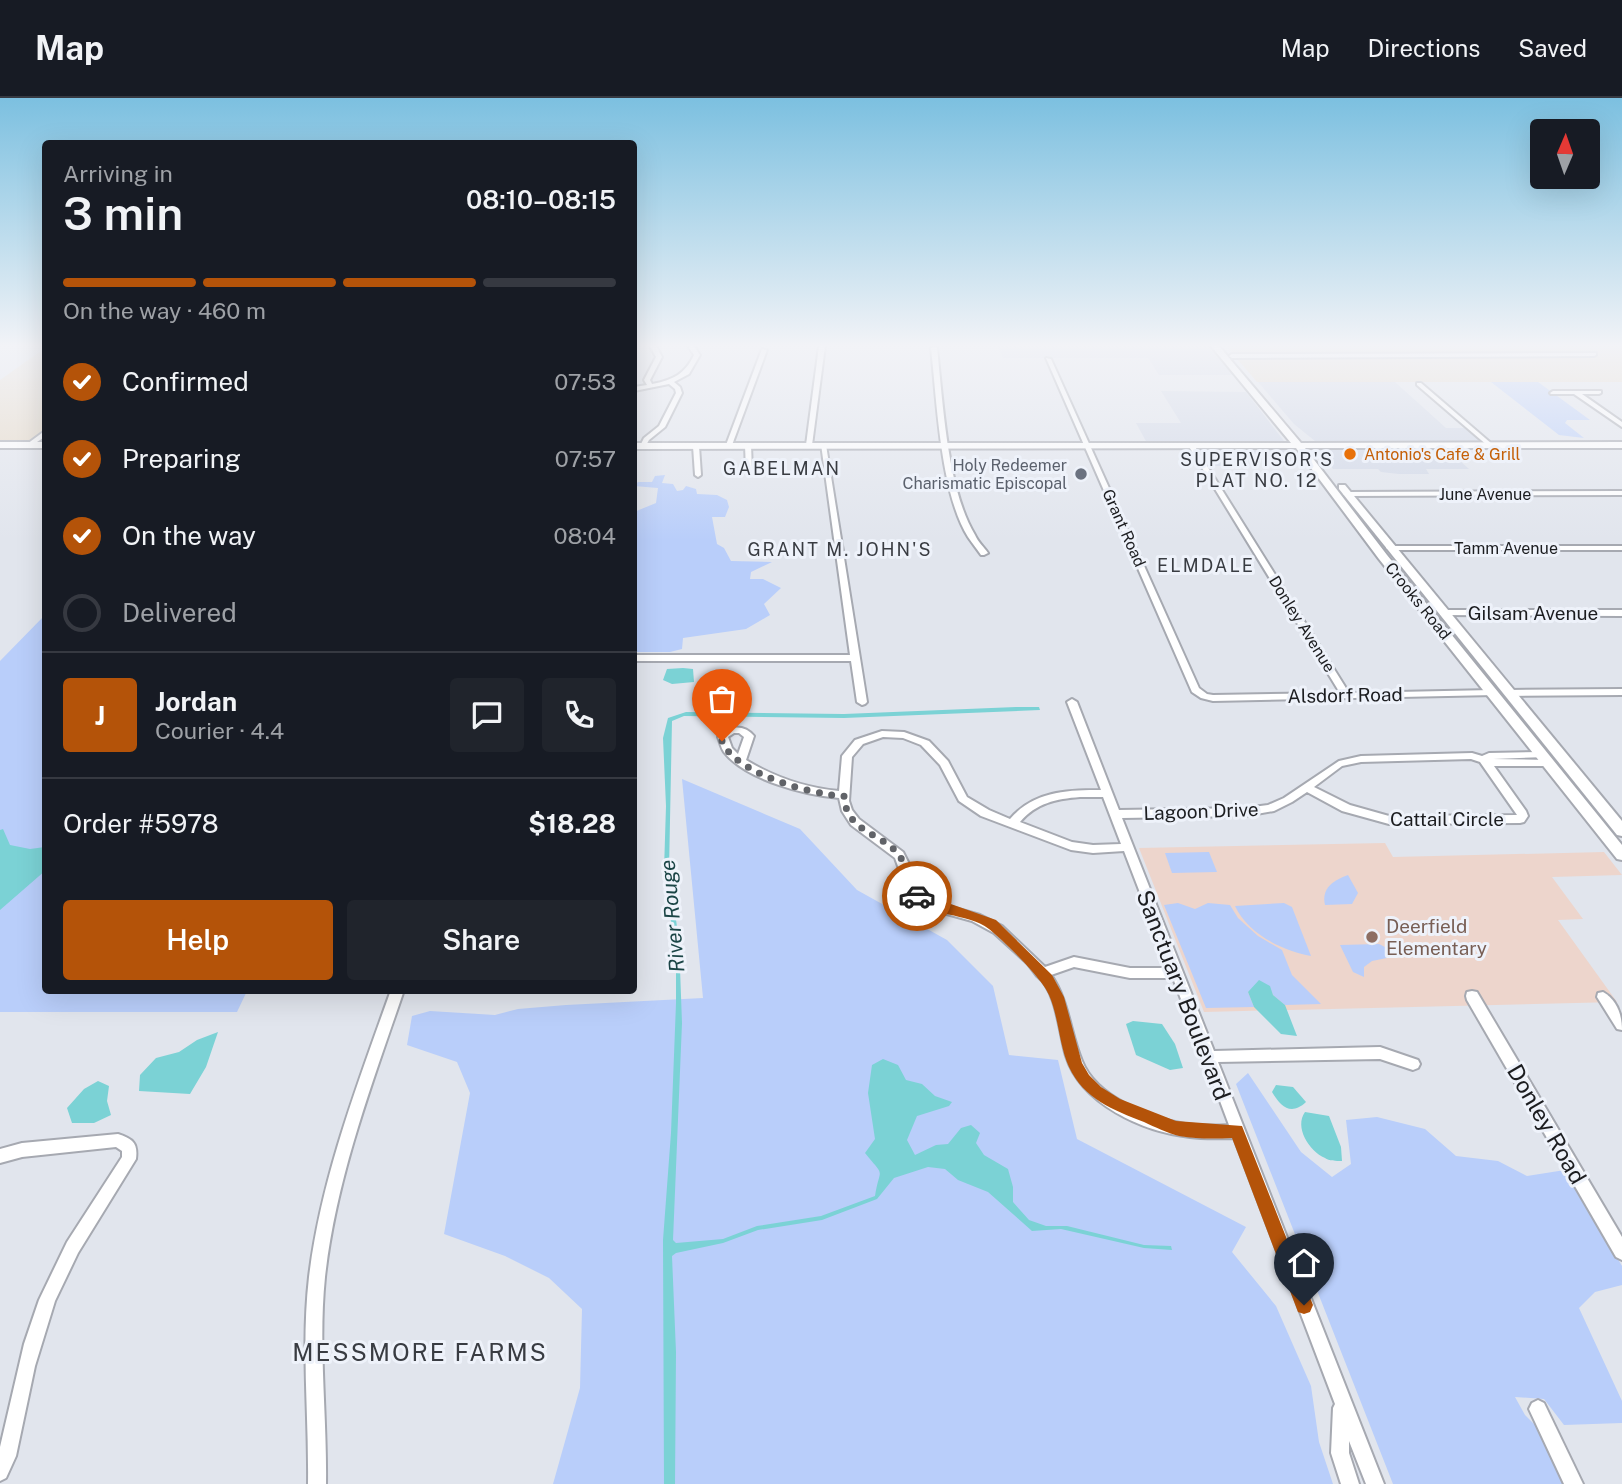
<!DOCTYPE html>
<html lang="en">
<head>
<meta charset="utf-8">
<style>
  body { margin:0; font-family:"Public Sans",sans-serif; background:#20242c; color:#f1f3f6; height:100vh; display:flex; flex-direction:column; font-size:26px; white-space:nowrap }
  * { box-sizing:border-box; margin:0 }
  p { font-size:23px; color:#9ea1a6 }
  .icon { flex:none; width:38px; height:38px; fill:none; stroke:currentColor; stroke-width:2; stroke-linecap:round; stroke-linejoin:round }
  .map { position:relative; flex:1; overflow:hidden }
  .side { position:absolute; left:42px; top:42px; width:595px; height:854px; display:flex; flex-direction:column; background:#171b24; border-radius:7px; box-shadow:0 7px 28px #0002 }
  .side>* { flex:none }
  .needle { width:46px; rotate:2deg }
  .buttons { position:absolute; left:1530px; top:21px; display:grid; gap:14px }
  .buttons a { display:grid; place-items:center; width:70px; height:70px; border-radius:7px; background:#171b24; box-shadow:0 7px 28px #0002; font-size:35px }
  .pin { position:absolute; display:grid; place-items:center; width:60px; height:60px; color:#fff; margin:-72px -30px; border-radius:50% 50% 50% 0; rotate:-45deg; box-shadow:0 0 7px #0007 }
  .pin .icon { rotate:45deg }
  .courier { position:absolute; display:grid; place-items:center; width:70px; height:70px; margin:-35px; border:5px solid #b45309; border-radius:50%; background:#fff; color:#222; box-shadow:0 2px 9px #0007 }
  .summary em { font-style:normal; font-weight:600 }
  .summary div { display:flex; flex-direction:column-reverse }
  .summary { display:flex; align-items:center; justify-content:space-between; height:119px; padding:0 21px }
  h1 { font-size:46px; font-weight:600; line-height:52px }
  .bar { display:grid; grid-template-columns:repeat(4,1fr); gap:10px 7px; align-content:center; height:84px; padding:0 21px }
  .bar i { height:9px; border-radius:5px; background:#363941 }
  .bar .on { background:#b45309 }
  .bar p { grid-column:span 4 }
  .line { display:flex; align-items:center; gap:18px; padding:0 21px; border-top:2px solid #363941 }
  .line div { flex:1 }
  .round { display:grid; place-items:center; flex:none; width:74px; height:74px; border-radius:7px; background:#20242c }
  ol { padding:0 21px; list-style:none }
  li { display:flex; align-items:center; gap:21px; height:77px }
  li p { margin-inline-start:auto }
  li .icon { padding:7px; border-radius:50%; background:#b45309; color:#fff; stroke-width:4 }
  li:last-child { color:#9ea1a6 }
  li i { width:38px; height:38px; border:4px solid #363941; border-radius:50% }
  .cta { display:flex; gap:14px; margin-top:auto; padding:14px 21px }
  .cta a { flex:1; height:80px; border-radius:7px; background:#b45309; color:#fff; font-size:28px; font-weight:600; line-height:80px; text-align:center }
  .cta a+a { background:#20242c; color:#f1f3f6 }
  header { display:flex; align-items:center; gap:42px; box-sizing:border-box; height:98px; padding:0 35px; background:#171b24; border-bottom:2px solid #363941 }
  header strong { font-size:33px }
  nav { display:flex; gap:38px; margin-inline-start:auto; font-size:24px }
  .map>svg:first-child { display:block }
</style>
</head>
<body>
<header>
<strong>Map</strong>
<nav><a>Map</a><a>Directions</a><a>Saved</a></nav>
</header>
<div class="map">
<svg width="1622" height="1386" viewBox="0 0 1622 1386">
  <rect width="100%" height="100%" fill="#e1e5ed"/>
  <g fill="#d1d8e7">
    <polygon points="998,248 1211,248 1234,277 1159,277 1148,260 1003,260"/>
    <polygon points="1258,284 1395,284 1446,330 1469,330 1484,345 1315,343 1294,326"/>
    <polygon points="1161,293 1246,294 1284,343 1147,345 1136,325 1181,325"/>
    <polygon points="1444,349 1469,371 1426,371 1429,376 1399,376 1381,374 1378,371 1333,371 1319,352 1322,350"/>
    <polygon points="1203,350 1284,350 1296,354 1302,361 1247,362 1250,368 1207,368 1199,353"/>
  </g>
  <g fill="#e6d9c6">
    <polygon points="1226,248 1622,248 1622,284 1257,284"/>
    <polygon points="45,250 45,343 0,344 0,282"/>
  </g>
  <polygon fill="#edd5cc" points="1385,745 1393,759 1604,754 1622,777 1552,779 1583,821 1558,822 1617,904 1204,914 1139,750"/>
  <g fill="#b9cefa">
    <polygon points="1491,284 1538,284 1590,322 1567,322 1565,325 1584,340 1559,337"/>
    <polygon points="665,377 662,385 673,386 677,393 683,392 686,388 696,391 697,396 717,397 727,402 729,409 725,419 712,419 717,446 724,450 731,463 772,464 751,474 750,481 763,481 781,490 764,506 770,517 746,531 683,540 682,551 670,554 634,554 634,414 656,405 658,390 634,388 638,384 652,384 655,378"/>
    <polygon points="45,517 46,892 247,893 237,914 0,914 0,563"/>
    <polygon points="682,681 800,731 857,792 947,842 993,888 1009,957 1058,962 1077,1041 1246,1129 1232,1154 1276,1208 1311,1288 1319,1344 1333,1386 553,1386 580,1290 582,1211 549,1180 505,1158 444,1136 470,995 457,964 407,947 412,918 430,913 495,917 518,911 566,907 703,900"/>
    <polygon points="1209,754 1217,774 1172,775 1165,755"/>
    <path d="M1348 777 1358 795 1352 806 1325 807C1321 790 1334 782 1348 777Z"/>
    <polygon points="1178,805 1195,811 1208,805 1230,807 1238,820 1258,838 1282,852 1292,877 1321,906 1285,907 1273,897 1269,888 1248,894 1254,909 1206,910 1164,807"/>
    <path d="M1284 805 1292 809 1311 858C1282 853 1247 835 1235 808Z"/>
    <polygon points="1379,846 1393,853 1387,860 1372,863 1364,869 1364,879 1353,874 1340,847"/>
    <polygon points="1248,975 1301,1054 1332,1079 1351,1066 1346,1022 1377,1019 1425,1031 1456,1058 1498,1063 1527,1078 1565,1072 1622,1168 1622,1187 1595,1194 1579,1210 1622,1303 1622,1325 1564,1327 1544,1301 1515,1299 1525,1317 1541,1333 1563,1386 1393,1386 1236,986"/>
  </g>
  <g fill="#7bd2d5">
    <polygon points="683,570 693,571 694,584 672,586 663,582 667,571"/>
    <path d="M1016 609H1039L1040 612 844 620 684 618 672 623 669 772 679 843 682 925 673 1142 676 1145 723 1141 757 1128 821 1118 875 1098C880 1067 886 1081 865 1055L875 1041 868 995 872 967 883 961 898 967 906 982 922 986 935 998 952 1004 949 1008 917 1018 907 1042 915 1057 936 1047 948 1046 961 1030 971 1027 980 1035 976 1045 984 1057 1008 1071 1013 1089V1104L1029 1122 1046 1128H1067L1144 1147 1171 1148 1172 1152 1144 1150 1061 1131 1032 1133 988 1094 958 1082 945 1071 928 1069 894 1080 877 1101 822 1122 758 1132 723 1145 676 1155 672 1158 676 1254 675 1386H664L663 1142 671 1035 676 905V861L664 772 666 708 663 640 668 620 686 614 844 616Z"/>
    <polygon points="3,731 10,747 30,751 45,749 46,772 0,812 0,732"/>
    <polygon points="1259,882 1270,888 1273,897 1285,907 1297,938 1281,936 1254,909 1248,894"/>
    <polygon points="1133,923 1162,926 1175,946 1183,970 1170,972 1136,957 1126,926"/>
    <polygon points="218,934 206,969 190,996 139,993 140,977 156,960 179,954 197,942"/>
    <polygon points="98,983 109,988 107,1003 111,1017 94,1025 72,1025 67,1010 84,991"/>
    <path d="M1276 987 1293 989 1306 1004C1291 1018 1281 1009 1272 994Z"/>
    <path d="M1305 1014 1329 1018 1341 1049 1342 1063C1336 1063 1329 1063 1325 1060 1309 1053 1294 1029 1305 1014Z"/>
  </g>
  <g fill="none" stroke-linecap="round" stroke-linejoin="round">
    <g stroke="#a6a9b1" stroke-width="4">
      <g id="minor">
        <path d="M650 248H656L662 259 650 282 652 286C673 282 685 276 694 257L688 248H694L700 257 689 276 674 284 680 289 682 295 665 329 649 342 645 349 643 350 640 348 644 340 659 328 676 295 675 291 669 286 634 293V289L647 287 644 282 656 259Z"/>
        <polygon points="819,248 825,248 812,347 809,349 806,347"/>
        <path d="M934 248 937 250C943 304 947 391 975 437 978 444 984 449 988 455L984 457H981C977 451 972 445 968 439 940 394 937 303 931 250Z"/>
        <polygon points="762,251 767,252 732,347 727,348 726,347"/>
        <polygon points="1596,255 1596,257 1594,258 1232,260 1229,258 1232,256"/>
        <polygon points="1046,260 1051,261 1199,590 1207,596 1213,597 1340,595 1188,347 1191,345 1194,347 1349,595 1492,592 1495,593 1497,595 1495,597 1213,603 1201,600 1192,594"/>
        <polygon points="1417,285 1421,285 1492,346 1492,348 1488,348 1417,287"/>
        <polygon points="1553,293 1601,293 1601,295 1599,296 1582,296 1622,324 1622,329 1574,296 1551,296 1550,295"/>
        <polygon points="46,332 46,338 31,348 27,348 27,346"/>
        <polygon points="748,345 751,347 752,373 749,375 746,373 745,347"/>
        <polygon points="696,346 699,348 701,377 698,379 695,377 693,348"/>
        <polygon points="821,346 826,347 867,604 865,606 862,607 857,604 851,563 634,563 634,557 850,557"/>
        <polygon points="1622,393 1622,397 1347,398 1343,396 1347,394"/>
        <polygon points="1387,448 1622,448 1622,452 1390,452 1386,450"/>
        <polygon points="1443,512 1622,512 1622,518 1440,517 1440,513"/>
        <polygon points="1622,591 1622,597 1509,598 1504,595 1509,592"/>
        <path d="M1072 601 1077 604 1119 712 1245 710 1268 707 1284 700 1339 663 1361 658 1472 655 1482 658 1489 655 1542 654 1547 657 1546 659 1493 661 1548 662 1553 665 1548 668H1494L1526 713 1528 718 1524 724 1520 725 1389 726 1342 713 1307 694 1292 704 1274 713 1245 718 1122 720 1214 953 1380 949 1418 962 1420 966 1418 970 1413 972 1380 961 1218 964 1384 1386H1366L1349 1343V1355L1359 1386H1341L1331 1355 1333 1310 1335 1306 1234 1040C1219 1040 1205 1041 1190 1039 1143 1034 1081 1006 1066 958 1059 935 1057 893 1037 878L1028 866 994 835 972 823 936 813 915 802 906 790 895 760 851 727 842 713 839 700C805 697 746 682 724 654 721 650 720 644 718 639 728 627 744 626 754 638L746 662C774 679 807 690 839 693L842 658 855 642 882 633 904 634 929 643 948 663 967 699 989 712 1010 721C1034 693 1067 692 1101 692L1067 604ZM734 635H739L744 639 738 656 732 650 728 639ZM883 639 903 640 921 647 940 667 959 703 981 718 1071 752 1093 755 1124 753 1169 870H1130L1074 859 1045 869 1002 828 980 817 944 807 923 796 917 789 910 768 903 754 859 721 852 712 849 703 852 659 863 646ZM1471 661 1480 664 1517 717 1389 718 1350 707 1314 689 1342 668 1361 664ZM1080 699H1103L1121 746 1093 747 1072 744 1020 724C1036 705 1056 701 1080 699ZM1074 869 1130 880H1173L1202 957 1201 959 1205 963 1229 1027C1214 1028 1200 1028 1185 1026 1150 1020 1096 999 1082 963 1070 934 1069 903 1051 877Z"/>
        <path d="M391 892H404C372 986 336 1080 325 1179 318 1248 327 1317 326 1386H308C309 1317 301 1248 309 1179 321 1080 358 985 391 892Z"/>
        <polygon points="1472,893 1477,894 1622,1139 1622,1162 1616,1159 1467,902 1466,898 1467,894"/>
        <path d="M1603 894C1617 902 1622 917 1622 932L1617 931 1597 899 1598 895Z"/>
        <path d="M118 1036C133 1041 138 1045 136 1061L78 1155 55 1203 35 1268 16 1358 6 1380 0 1383V1349L24 1246 39 1202 67 1144 122 1059V1053L116 1049 22 1059 0 1065V1051L22 1045Z"/>
        <polygon points="1538,1302 1544,1305 1583,1386 1564,1386 1529,1311 1532,1305"/>
      </g>
    </g>
    <g stroke="#a6a9b1" stroke-width="4">
      <g id="major">
        <polygon points="1211,248 1219,248 1301,345 1622,344 1622,350 1305,350 1387,457 1622,747 1622,762 1617,761 1379,461 1296,350 634,351 634,345 1291,345"/>
        <rect x="0" y="344" width="46" height="6"/>
        <polygon points="1339,387 1345,387 1622,723 1622,738 1617,737 1339,391"/>
      </g>
    </g>
    <use href="#minor" fill="#fff" fill-rule="evenodd"/>
    <use href="#major" fill="#fff" fill-rule="evenodd"/>
  </g>
  <linearGradient id="sky" x2="0" y2="1"><stop stop-color="#7cc0e0"/><stop offset="0.56" stop-color="#f2f3f7"/><stop offset="1" stop-color="#f2f3f7" stop-opacity="0"/></linearGradient>
  <rect width="1622" height="442" fill="url(#sky)"/>
  <path fill="#b45309" d="M917 794 996 822 1052 877 1064 899 1082 965 1089 977 1101 989 1120 1001 1176 1023 1242 1028 1313 1207 1310 1214 1304 1216 1298 1214 1232 1040C1214 1041 1197 1041 1179 1038 1167 1035 1155 1029 1144 1024 1113 1012 1084 1001 1069 969 1059 947 1059 920 1049 897 1042 880 1004 843 989 831 967 814 929 820 911 798Z"/>
  <g fill="none" stroke-linecap="round" stroke-linejoin="round">
    <path stroke="#616368" stroke-width="7" stroke-dasharray="0 12.6" d="M722 643C734 675 812 697 844 698 846 737 888 735 902 762 909 775 906 787 917 798"/>
  </g>
  <circle fill="#e8710a" stroke="#eef2fa" stroke-width="2.5" cx="1350" cy="356" r="7"/>
  <circle fill="#6b7280" stroke="#eef2fa" stroke-width="2.5" cx="1081" cy="376" r="7"/>
  <circle fill="#8d6e63" stroke="#eef2fa" stroke-width="2.5" cx="1372" cy="839" r="7"/>
  <g text-anchor="middle" dominant-baseline="central" stroke-width="6" stroke-linejoin="round" paint-order="stroke">
    <g font-size="16" fill="#c56008" stroke="#eef2fa" text-anchor="start">
      <text x="1364" y="356">Antonio's Cafe &amp; Grill</text>
    </g>
    <g font-size="16" fill="#5b616d" stroke="#eef2fa" text-anchor="end">
      <text x="1067" y="367">Holy Redeemer<tspan x="1067" dy="18">Charismatic Episcopal</tspan></text>
    </g>
    <g font-size="16" fill="#1c1d20" stroke="#eef2fa">
      <text x="1485" y="396">June Avenue</text>
      <text transform="translate(1124 430) rotate(66)">Grant Road</text>
      <text x="1506" y="450">Tamm Avenue</text>
      <text transform="translate(1418 503) rotate(51)">Crooks Road</text>
      <text transform="translate(1302 526) rotate(58)">Donley Avenue</text>
    </g>
    <g font-size="18" letter-spacing="2" fill="#393c42" stroke="#eef2fa">
      <text x="1257" y="361">SUPERVISOR'S<tspan x="1257" dy="21">PLAT NO. 12</tspan></text>
      <text x="782" y="370">GABELMAN</text>
      <text x="840" y="451">GRANT M. JOHN'S</text>
      <text x="1206" y="467">ELMDALE</text>
    </g>
    <g font-size="19" fill="#1c1d20" stroke="#eef2fa">
      <text x="1533" y="515">Gilsam Avenue</text>
      <text transform="translate(1345 597) rotate(-1)">Alsdorf Road</text>
      <text transform="translate(1201 713) rotate(-2)">Lagoon Drive</text>
      <text x="1447" y="721">Cattail Circle</text>
    </g>
    <g font-size="19" fill="#785e54" stroke="#eef2fa" text-anchor="start">
      <text x="1386" y="828">Deerfield<tspan x="1386" dy="22">Elementary</tspan></text>
    </g>
    <g font-size="21" font-style="italic" fill="#1b4546" stroke="#eef2fa">
      <text transform="translate(672 818) rotate(-95)">River Rouge</text>
    </g>
    <g font-size="23" fill="#1c1d20" stroke="#eef2fa">
      <text transform="translate(1184 897) rotate(69)">Sanctuary Boulevard</text>
      <text transform="translate(1547 1026) rotate(60)">Donley Road</text>
    </g>
    <g font-size="24" letter-spacing="2" fill="#393c42" stroke="#eef2fa">
      <text x="420" y="1254">MESSMORE FARMS</text>
    </g>
  </g>
</svg>
<div class="buttons">
<a><svg class="needle" viewBox="-14 -14 28 28"><path d="M0-13l5 13h-10z" fill="#e53935"/><path d="M0 13l5-13h-10z" fill="#9ea1a6"/></svg></a>
</div>
<div class="pin" style="left:722px;top:643px;background:#ea580c"><svg class="icon" aria-label="bag" viewBox="0 0 24 24"><path d="M5 8h14l-1 12H6zM9 8a3 3 0 0 1 6 0"/></svg></div>
<div class="pin" style="left:1304px;top:1207px;background:#1f2937"><svg class="icon" aria-label="home" viewBox="0 0 24 24"><path d="M3 11l9-7 9 7M6 9v11h12V9"/></svg></div>
<div class="courier" style="left:917px;top:798px"><svg class="icon" aria-label="car" viewBox="0 0 24 24"><path d="M5 17H2v-5l4-1 3-4h7l3 4 3 1v5h-3M9 17h6M6 11h13"/><circle cx="7" cy="17" r="2"/><circle cx="17" cy="17" r="2"/></svg></div>
<section class="side">
<div class="summary"><div><h1>3 min</h1><p>Arriving in</p></div><em>08:10–08:15</em></div>
<div class="bar"><i class="on"></i><i class="on"></i><i class="on"></i><i></i><p>On the way · 460 m</p></div>
<ol>
<li><svg class="icon" aria-label="check" viewBox="0 0 24 24"><path d="M5 12l5 5 9-10"/></svg>Confirmed<p>07:53</p></li>
<li><svg class="icon" aria-label="check" viewBox="0 0 24 24"><path d="M5 12l5 5 9-10"/></svg>Preparing<p>07:57</p></li>
<li><svg class="icon" aria-label="check" viewBox="0 0 24 24"><path d="M5 12l5 5 9-10"/></svg>On the way<p>08:04</p></li>
<li><i></i>Delivered</li>
</ol>
<div class="line" style="height:126px"><b class="round" style="background:#b45309;color:#fff">J</b><div><b>Jordan</b><p>Courier · 4.4</p></div><a class="round"><svg class="icon" aria-label="chat" viewBox="0 0 24 24"><path d="M4 5h16v11H9l-5 4z"/></svg></a><a class="round"><svg class="icon" aria-label="phone" viewBox="0 0 24 24"><path d="M5 4h4l2 5-3 2q2 4 5 5l2-3 5 2v4C11 20 4 13 5 4z"/></svg></a></div>
<div class="line" style="height:91px"><div>Order #5978</div><b>$18.28</b></div>
<div class="cta"><a>Help</a><a>Share</a></div>
</section>
</div>
</body>
</html>
